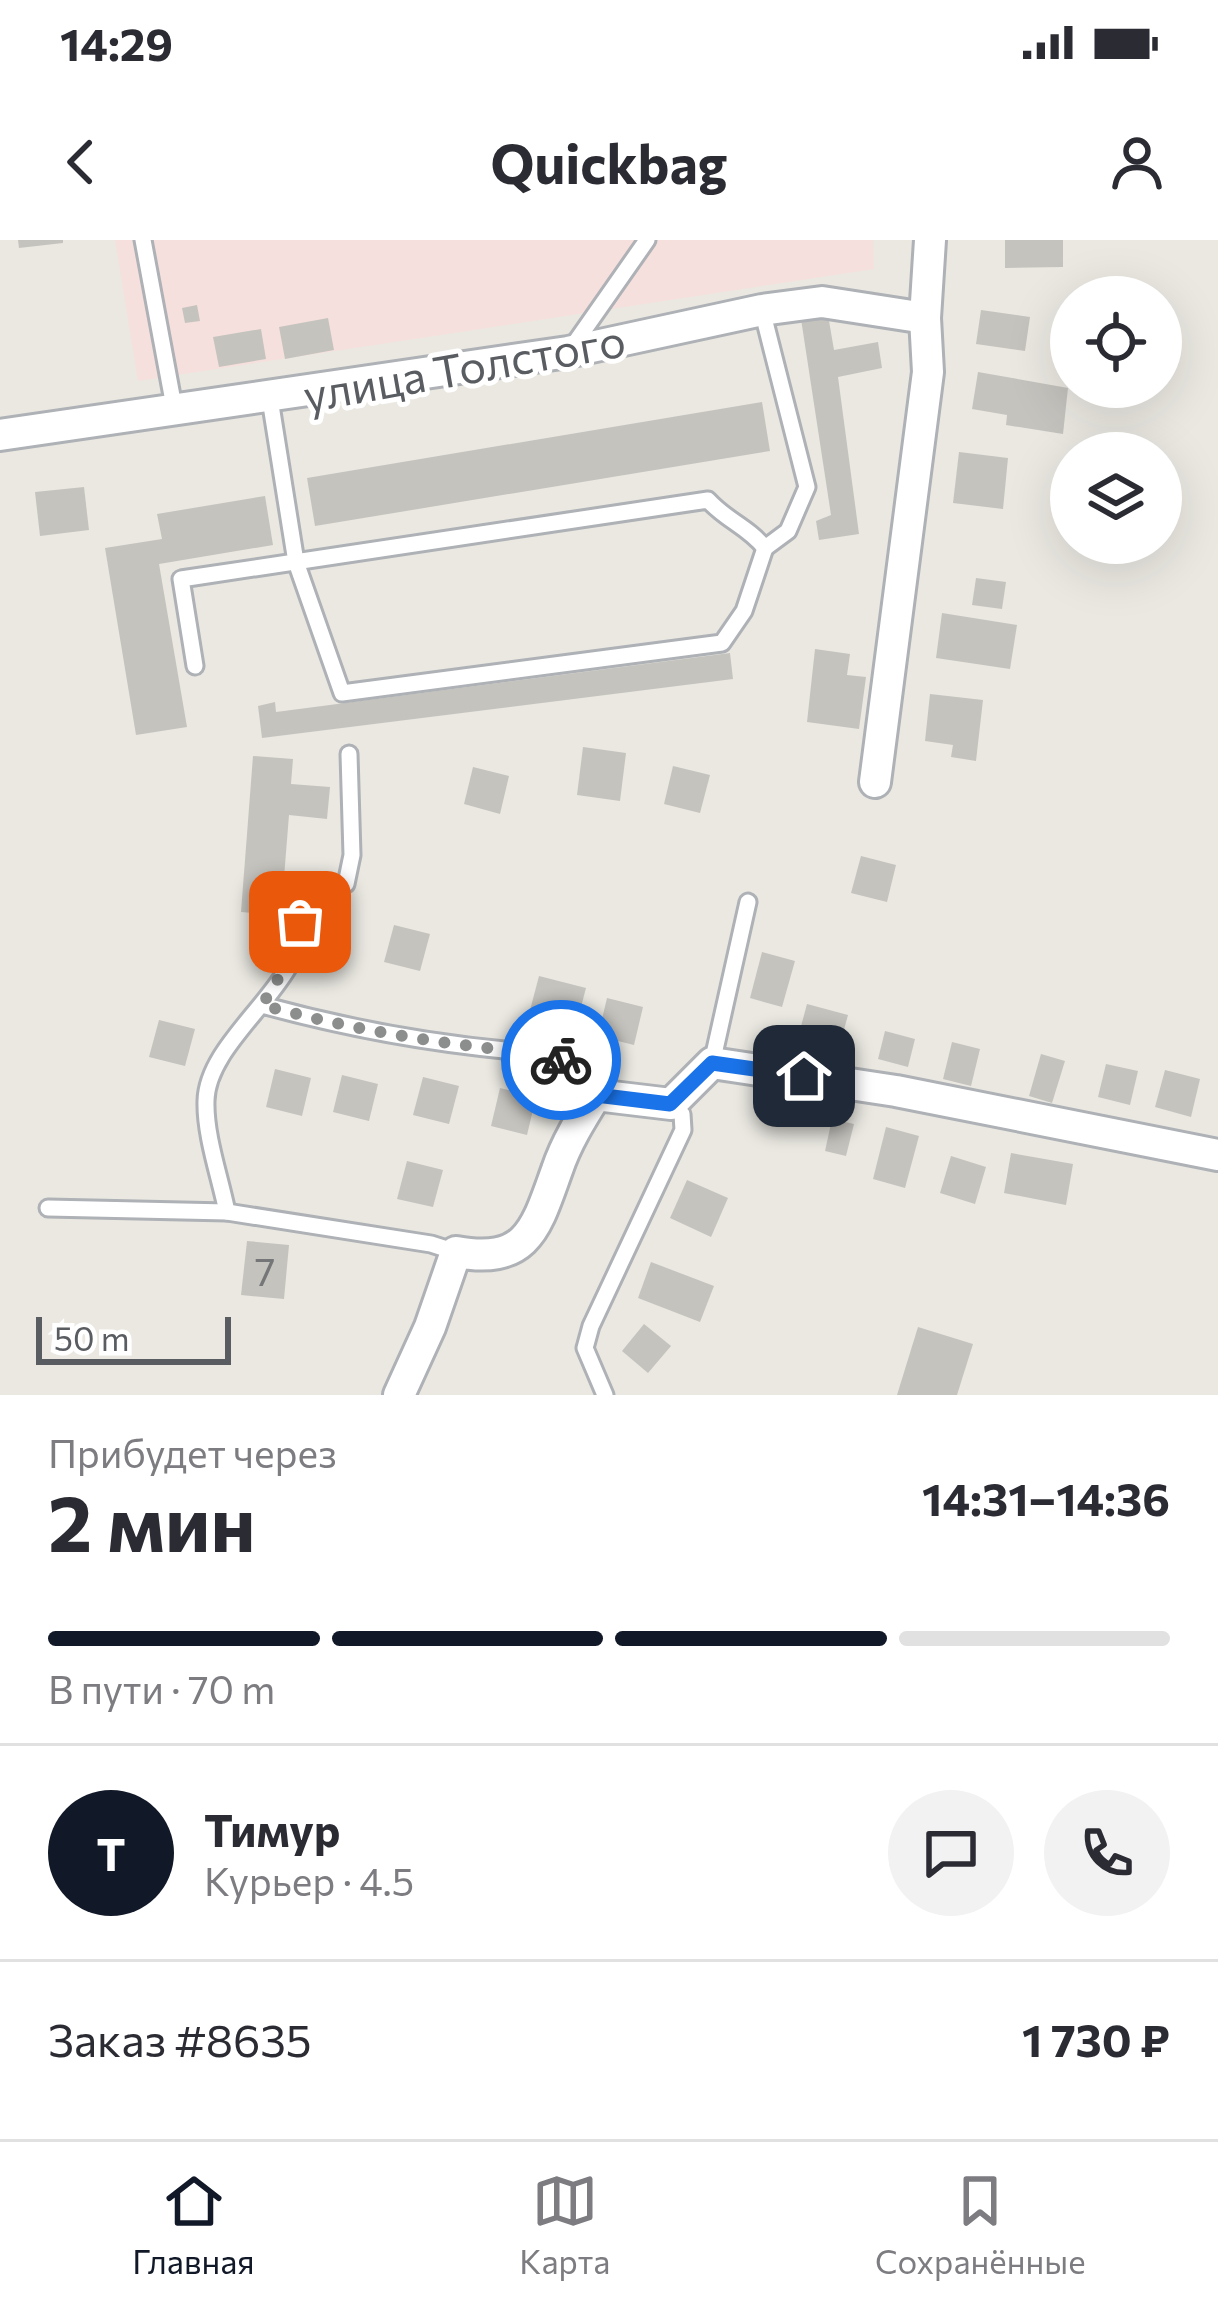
<!DOCTYPE html>
<html lang="ru">
<head>
<meta charset="utf-8">
<style>
  body { margin:0; font-family:Commissioner,sans-serif; background:#f2f2f3; color:#2b2b33; height:100vh; display:flex; flex-direction:column; font-size:45px; white-space:nowrap }
  * { box-sizing:border-box; margin:0 }
  p { font-size:39px; color:#7c7c81 }
  .icon { flex:none; width:66px; height:66px; fill:none; stroke:currentColor; stroke-width:2; stroke-linecap:round; stroke-linejoin:round }
  .map { position:relative; height:1155px; overflow:hidden }
  .details { display:flex; flex-direction:column; background:#fff; flex:1 }
  .details>* { flex:none }
  .buttons { position:absolute; left:1050px; top:36px; display:grid; gap:24px }
  .buttons a { display:grid; place-items:center; width:132px; height:132px; border-radius:50%; background:#fff; box-shadow:0 12px 48px #0002; font-size:60px }
  .scale { position:absolute; left:36px; bottom:30px; width:195px; box-sizing:border-box; padding-left:12px; border:6px solid #595c60; border-top:0; font-size:33px; line-height:42px; white-space:nowrap; color:#595c60; -webkit-text-stroke:9px #fff; paint-order:stroke }
  .pin { position:absolute; display:grid; place-items:center; width:102px; height:102px; color:#fff; margin:-51px; border-radius:24px; box-shadow:0 6px 18px #0006 }
  .courier { position:absolute; display:grid; place-items:center; width:120px; height:120px; margin:-60px; border:9px solid #1a73e8; border-radius:50%; background:#fff; color:#222; box-shadow:0 3px 15px #0007 }
  .head em { font-style:normal; font-weight:700 }
  .head div { display:flex; flex-direction:column-reverse }
  .head { display:flex; align-items:center; justify-content:space-between; height:204px; padding:0 48px }
  h1 { font-size:78px; font-weight:700; line-height:90px }
  .bar { display:grid; grid-template-columns:repeat(4,1fr); gap:18px 12px; align-content:center; height:144px; padding:0 48px }
  .bar i { height:15px; border-radius:9px; background:#e1e1e2 }
  .bar .active { background:#111827 }
  .bar p { grid-column:span 4 }
  .line { display:flex; align-items:center; gap:30px; padding:0 48px; border-top:3px solid #e1e1e2 }
  .line div { flex:1 }
  .round { display:grid; place-items:center; flex:none; width:126px; height:126px; border-radius:63px; background:#f2f2f3 }
  .status { display:flex; justify-content:space-between; align-items:center; height:84px; padding:0 60px; background:#fff; direction:ltr }
  .status svg { height:33px; fill:currentColor }
  header { display:flex; justify-content:space-between; align-items:center; height:156px; padding:0 48px; background:#fff; font-size:54px; font-weight:700 }
  .menu { display:flex; justify-content:space-around; align-items:center; height:168px; border-top:3px solid #e1e1e2; background:#fff; font-size:33px; color:#7c7c81 }
  .menu a { display:grid; justify-items:center; gap:6px }
  .menu .active { color:#111827 }
  .map>svg:first-child { display:block }
</style>
</head>
<body>
<div class="status"><b>14:29</b><svg viewBox="0 0 49 12"><path d="M0 12V9h3v3zM5 12V6h3v6zM10 12V3h3v9zM15 12V0h3v12zM26 1h20v11H26zM47 4h2v5h-2z"/></svg></div>
<header><svg class="icon" aria-label="back" viewBox="0 0 24 24"><path d="M15 5l-7 7 7 7"/></svg>Quickbag<svg class="icon" aria-label="person" viewBox="0 0 24 24"><circle cx="12" cy="8" r="4"/><path d="M4 21q1-7 8-7t8 7"/></svg></header>
<div class="map">
<svg width="1218" height="1155" viewBox="0 0 1218 1155">
  <rect width="100%" height="100%" fill="#eae8e1"/>
  <polygon fill="#f6e0dd" points="115,0 873,0 874,29 138,141"/>
  <g fill="#c5c3be">
    <polygon points="18,0 63,0 63,3 19,8"/>
    <polygon points="1005,0 1063,0 1063,27 1005,28"/>
    <polygon points="197,65 200,81 185,83 182,68"/>
    <polygon points="981,70 1030,77 1025,111 976,104"/>
    <polygon points="828,75 834,110 878,102 882,128 838,137 859,294 819,300 816,281 831,275 801,79"/>
    <polygon points="328,78 334,110 285,119 279,87"/>
    <polygon points="261,89 266,119 219,127 213,97"/>
    <polygon points="978,132 1068,148 1063,194 1006,185 1007,175 972,169"/>
    <polygon points="762,162 770,211 315,286 307,238"/>
    <polygon points="959,212 1008,218 1003,269 953,263"/>
    <polygon points="84,247 89,290 40,296 35,252"/>
    <polygon points="265,256 273,305 159,324 187,487 136,495 105,308 162,299 157,274"/>
    <polygon points="976,338 1006,342 1002,369 972,365"/>
    <polygon points="942,373 1017,385 1010,429 936,418"/>
    <polygon points="815,409 850,414 847,435 866,437 859,489 807,482"/>
    <polygon points="730,413 733,439 262,498 258,466 275,462 276,472"/>
    <polygon points="930,454 983,460 976,521 951,517 953,505 925,501"/>
    <polygon points="583,507 626,513 620,561 577,555"/>
    <polygon points="253,516 293,519 291,544 330,547 327,579 289,575 281,675 241,672"/>
    <polygon points="673,526 710,535 700,573 664,564"/>
    <polygon points="473,527 509,536 500,574 464,564"/>
    <polygon points="861,616 896,625 887,662 851,653"/>
    <polygon points="394,685 430,694 420,731 384,722"/>
    <polygon points="762,712 795,721 782,767 750,758"/>
    <polygon points="539,736 586,748 576,786 529,774"/>
    <polygon points="607,758 643,767 634,805 598,796"/>
    <polygon points="807,764 848,775 838,812 797,801"/>
    <polygon points="159,780 195,789 185,826 149,817"/>
    <polygon points="885,791 915,799 908,827 878,819"/>
    <polygon points="952,802 980,809 971,846 943,839"/>
    <polygon points="1041,814 1065,821 1052,863 1029,856"/>
    <polygon points="1106,824 1138,831 1130,865 1098,857"/>
    <polygon points="275,829 311,838 302,876 266,867"/>
    <polygon points="1165,830 1200,839 1191,877 1155,867"/>
    <polygon points="342,835 378,844 369,881 333,872"/>
    <polygon points="423,837 459,846 449,884 413,875"/>
    <polygon points="500,848 536,857 527,895 491,886"/>
    <polygon points="832,879 854,884 846,916 825,911"/>
    <polygon points="886,887 919,896 905,948 873,939"/>
    <polygon points="1011,913 1073,924 1066,965 1004,953"/>
    <polygon points="951,916 986,927 975,964 940,953"/>
    <polygon points="407,921 443,930 433,967 397,959"/>
    <polygon points="687,940 728,958 711,997 670,978"/>
    <polygon points="247,1001 289,1005 284,1059 241,1055"/>
    <polygon points="651,1022 714,1046 700,1082 638,1058"/>
    <polygon points="644,1084 671,1106 648,1133 622,1111"/>
    <polygon points="918,1087 973,1104 957,1155 897,1155"/>
  </g>
  <g fill="none" stroke-linecap="round" stroke-linejoin="round">
    <g stroke="#aeb1b5" stroke-width="21">
      <g id="service">
        <polyline points="143,0 175,172"/>
        <polyline points="570,110 647,0"/>
        <polyline points="270,159 296,322 342,453 722,403 744,371 765,308"/>
        <path d="M195 426 181 339 708 260C727 281 747 286 765 308L788 291 807 247 762 70"/>
        <path d="M262 765C357 791 456 808 554 814L596 855"/>
        <polyline points="712,823 748,662"/>
        <polyline points="48,968 227,972 431,1004 456,1012"/>
        <path d="M227 972C220 937 205 896 206 861 207 798 308 742 300 682L315 662 346 644 352 615 349 514"/>
        <polyline points="605,1155 585,1108 591,1086 683,890 682,874 671,864"/>
      </g>
    </g>
    <g stroke="#aeb1b5" stroke-width="36">
      <g id="minor">
        <polyline points="0,195 568,112 762,70 822,62 925,78"/>
        <polyline points="875,542 928,132 925,78 930,0"/>
        <path d="M399 1155 430 1087 456 1012C528 1025 536 988 557 930 566 903 581 879 596 855L671 864 712 823 896 851 1218 915"/>
      </g>
    </g>
    <use href="#service" stroke="#fff" stroke-width="15"/>
    <use href="#minor" stroke="#fff" stroke-width="30"/>
  </g>
  <g fill="none" stroke-linecap="round" stroke-linejoin="round">
    <path stroke="#8c8d8d" stroke-width="12" stroke-dasharray="0 21.6" d="M300 682 302 700 262 765C357 791 455 807 554 814L561 820"/>
    <polyline stroke="#1a73e8" stroke-width="15" points="561,820 596,855 670,864 712,823 804,836"/>
  </g>
  <g text-anchor="middle" dominant-baseline="central" stroke-width="10" stroke-linejoin="round" paint-order="stroke">
    <g font-size="39" fill="#747678">
      <text x="265" y="1030">7</text>
    </g>
    <g font-size="45" fill="#595c60" stroke="#fff">
      <text transform="translate(464 126) rotate(-10)">улица Толстого</text>
    </g>
  </g>
</svg>
<div class="buttons">
<a><svg class="icon" aria-label="locate" viewBox="0 0 24 24"><circle cx="12" cy="12" r="6"/><path d="M12 2v4M12 18v4M2 12h4M18 12h4"/></svg></a>
<a><svg class="icon" aria-label="layers" viewBox="0 0 24 24"><path d="M12 4l9 5-9 5-9-5zM3 14l9 5 9-5"/></svg></a>
</div>
<div class="scale">50 m</div>
<div class="pin" style="left:300px;top:682px;background:#ea580c"><svg class="icon" aria-label="bag" viewBox="0 0 24 24"><path d="M5 8h14l-1 12H6zM9 8a3 3 0 0 1 6 0"/></svg></div>
<div class="pin" style="left:804px;top:836px;background:#1f2937"><svg class="icon" aria-label="home" viewBox="0 0 24 24"><path d="M3 11l9-7 9 7M6 9v11h12V9"/></svg></div>
<div class="courier" style="left:561px;top:820px"><svg class="icon" aria-label="bike" viewBox="0 0 24 24"><circle cx="6" cy="16" r="4"/><circle cx="18" cy="16" r="4"/><path d="M6 16l4-8h5l3 8M10 8l3 8H6M13 5h3"/></svg></div>
</div>
<section class="details">
<div class="head"><div><h1>2 мин</h1><p>Прибудет через</p></div><em>14:31–14:36</em></div>
<div class="bar"><i class="active"></i><i class="active"></i><i class="active"></i><i></i><p>В пути · 70 m</p></div>
<div class="line" style="height:216px"><b class="round" style="background:#111827;color:#fff">Т</b><div><b>Тимур</b><p>Курьер · 4.5</p></div><a class="round"><svg class="icon" aria-label="chat" viewBox="0 0 24 24"><path d="M4 5h16v11H9l-5 4z"/></svg></a><a class="round"><svg class="icon" aria-label="phone" viewBox="0 0 24 24"><path d="M5 4h4l2 5-3 2q2 4 5 5l2-3 5 2v4C11 20 4 13 5 4z"/></svg></a></div>
<div class="line" style="height:156px"><div>Заказ #8635</div><b>1 730 ₽</b></div>
</section>
<nav class="menu">
<a class="active"><svg class="icon" aria-label="home" viewBox="0 0 24 24"><path d="M3 11l9-7 9 7M6 9v11h12V9"/></svg>Главная</a>
<a><svg class="icon" aria-label="map" viewBox="0 0 24 24"><path d="M3 6l6-2 6 2 6-2v14l-6 2-6-2-6 2zM9 4v14M15 6v14"/></svg>Карта</a>
<a><svg class="icon" aria-label="saved" viewBox="0 0 24 24"><path d="M7 4h10v16l-5-4-5 4z"/></svg>Сохранённые</a>
</nav>
</body>
</html>
